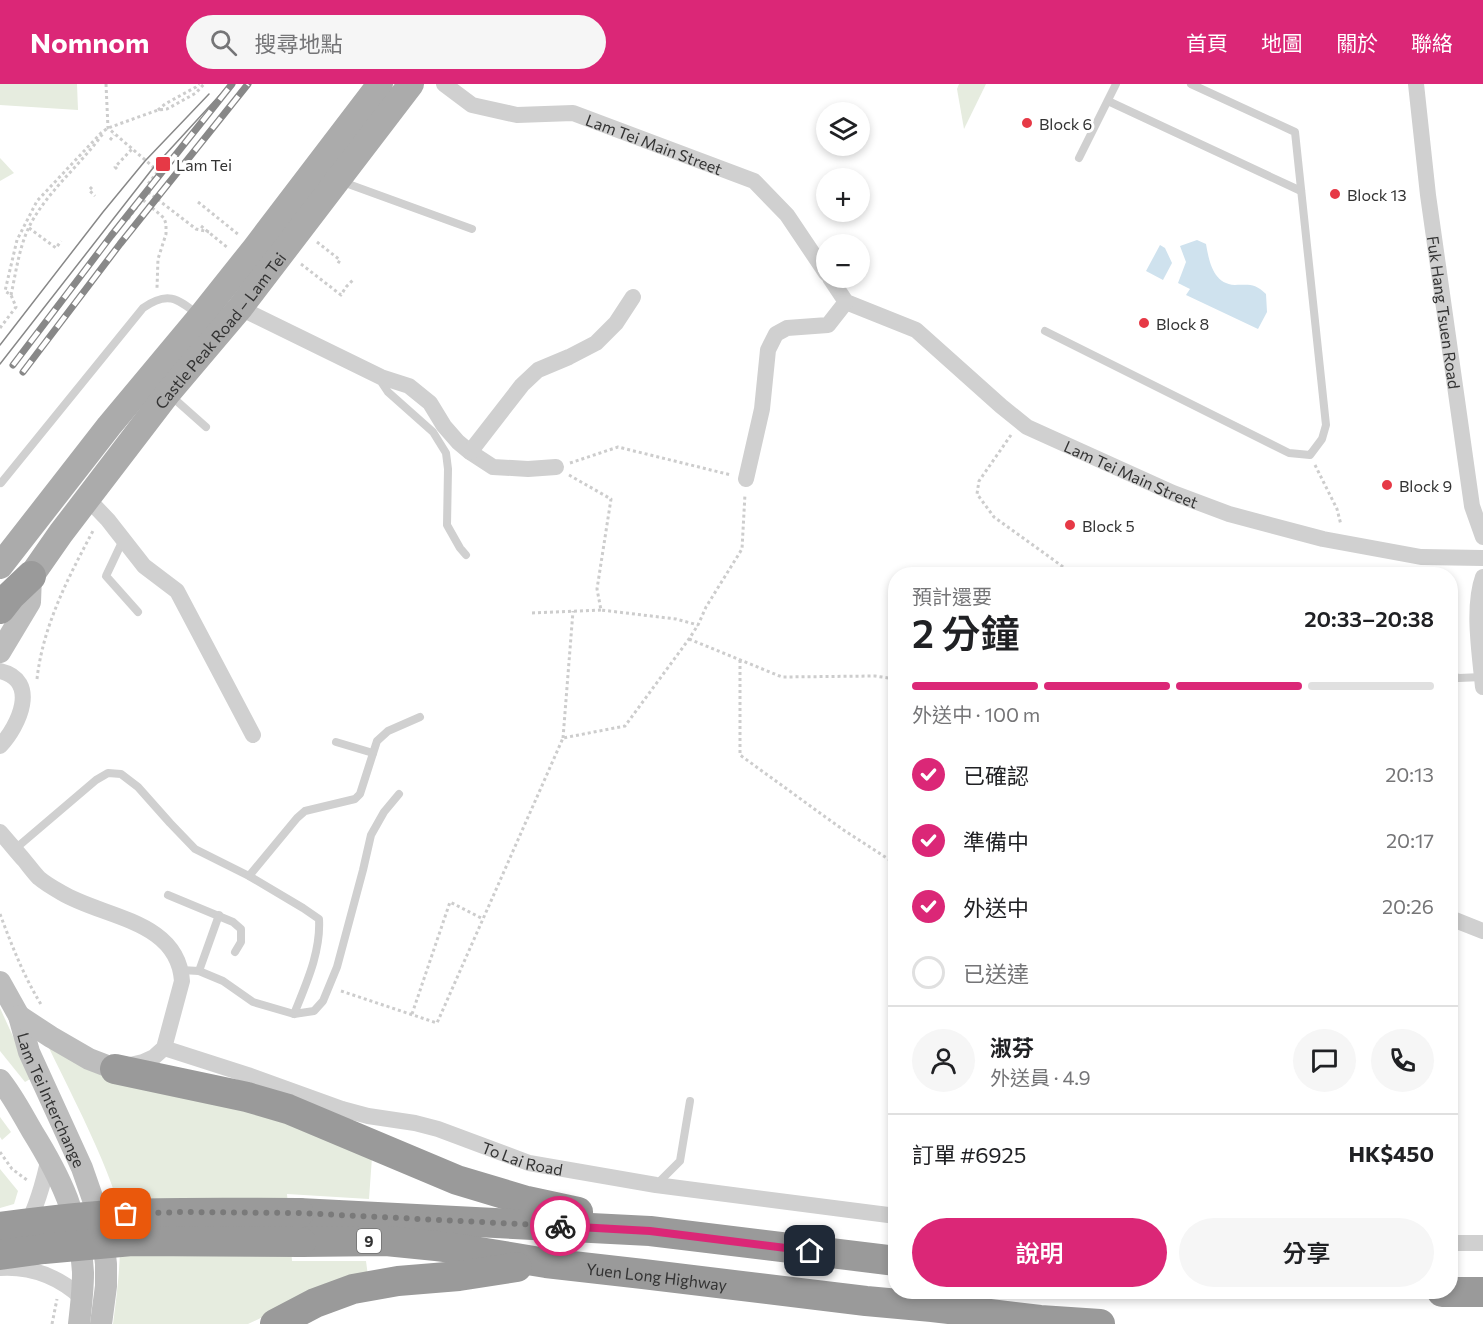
<!DOCTYPE html>
<html lang="zh-TW">
<head>
<meta charset="utf-8">
<style>
  body { margin:0; font-family:Commissioner,"Noto Sans TC",sans-serif; background:#f6f6f6; color:#202124; height:100vh; display:flex; flex-direction:column; font-size:22px; white-space:nowrap }
  * { box-sizing:border-box; margin:0 }
  p { font-size:20px; color:#757577 }
  .icon { flex:none; width:33px; height:33px; fill:none; stroke:currentColor; stroke-width:2; stroke-linecap:round; stroke-linejoin:round }
  .map { position:relative; flex:1; overflow:hidden }
  .details { position:absolute; left:888px; top:483px; width:570px; height:732px; display:flex; flex-direction:column; background:#fff; border-radius:24px; box-shadow:0 3px 9px #0003 }
  .details>* { flex:none }
  .fabs { position:absolute; left:816px; top:18px; display:grid; gap:12px }
  .fabs a { display:grid; place-items:center; width:54px; height:54px; border-radius:50%; background:#fff; box-shadow:0 3px 9px #0003; font-size:30px }
  .pin { position:absolute; display:grid; place-items:center; width:51px; height:51px; color:#fff; margin:-26px; border-radius:12px; box-shadow:0 3px 9px #0006 }
  .courier { position:absolute; display:grid; place-items:center; width:60px; height:60px; margin:-30px; border:4px solid #db2777; border-radius:50%; background:#fff; color:#222; box-shadow:0 2px 8px #0007 }
  .overview em { font-style:normal; font-weight:600 }
  .overview div { display:flex; flex-direction:column-reverse }
  .overview { display:flex; align-items:center; justify-content:space-between; height:102px; padding:0 24px }
  h1 { font-size:39px; font-weight:600; line-height:45px }
  .bar { display:grid; grid-template-columns:repeat(4,1fr); gap:9px 6px; align-content:center; height:72px; padding:0 24px }
  .bar i { height:8px; border-radius:4px; background:#e0e0e0 }
  .bar .on { background:#db2777 }
  .bar p { grid-column:span 4 }
  .line { display:flex; align-items:center; gap:15px; padding:0 24px; border-top:2px solid #e0e0e0 }
  .line div { flex:1 }
  .round { display:grid; place-items:center; flex:none; width:63px; height:63px; border-radius:32px; background:#f6f6f6 }
  ol { padding:0 24px; list-style:none }
  li { display:flex; align-items:center; gap:18px; height:66px }
  li p { margin-inline-start:auto }
  li .icon { padding:6px; border-radius:50%; background:#db2777; color:#fff; stroke-width:4 }
  li:last-child { color:#757577 }
  li i { width:33px; height:33px; border:3px solid #e0e0e0; border-radius:50% }
  .button { display:flex; gap:12px; margin-top:auto; padding:12px 24px }
  .button a { flex:1; height:69px; border-radius:36px; background:#db2777; color:#fff; font-size:24px; font-weight:600; line-height:69px; text-align:center }
  .button a+a { background:#f6f6f6; color:#202124 }
  header { display:flex; align-items:center; gap:36px; box-sizing:border-box; height:84px; padding:0 30px; background:#db2777; color:#fff }
  header strong { font-size:28px }
  nav { display:flex; gap:33px; margin-inline-start:auto; font-size:21px }
  .search { width:420px; height:54px; background:#f6f6f6; display:flex; align-items:center; gap:15px; box-sizing:border-box; padding:0 21px; border-radius:33px; color:#757577; font-size:22px }
  .map>svg:first-child { display:block }
</style>
</head>
<body>
<header>
<strong>Nomnom</strong>
<div class="search"><svg class="icon" aria-label="search" viewBox="0 0 24 24"><circle cx="10" cy="10" r="6"/><path d="M15 15l6 6"/></svg>搜尋地點</div>
<nav><a>首頁</a><a>地圖</a><a>關於</a><a>聯絡</a></nav>
</header>
<div class="map">
<svg width="1483" height="1240" viewBox="0 0 1483 1240">
  <rect width="100%" height="100%" fill="#fff"/>
  <g fill="#e6ecdf">
    <polygon points="0,0 77,0 78,26 0,21"/>
    <polygon points="959,0 986,0 964,45 957,5"/>
    <polygon points="0,74 14,89 0,97"/>
    <polygon points="0,924 32,994 25,998 0,967"/>
    <path d="M49 964 253 1025 372 1073 369 1115 287 1110 292 1177H366L368 1192 288 1221 248 1240H113C118 1202 123 1163 118 1125 116 1109 108 1091 102 1076 86 1038 67 1001 49 964Z"/>
    <polygon points="0,1033 11,1048 2,1056 0,1053"/>
    <polygon points="0,1085 18,1107 14,1120 0,1124"/>
  </g>
  <g fill="#cfe2ee">
    <path d="M1197 156 1206 160C1209 177 1213 200 1235 201 1250 201 1254 199 1266 210L1267 228 1258 245 1186 211 1190 205 1178 199 1186 178 1180 162Z"/>
    <polygon points="1160,161 1165,164 1172,179 1163,196 1146,187"/>
  </g>
  <g fill="none" stroke-linecap="round" stroke-linejoin="round">
    <g stroke="#cdcdcd" stroke-width="3" stroke-dasharray="3 3" stroke-linecap="butt">
      <polyline points="106,0 108,44 158,87 168,88"/>
      <polyline points="158,26 165,20 196,3 199,0"/>
      <polyline points="110,56 114,51"/>
      <polyline points="117,85 115,83 132,65"/>
      <polyline points="92,103 89,106 95,112"/>
      <polyline points="148,108 196,145 209,148"/>
      <polyline points="143,116 164,134 166,140 166,150 158,175 157,204"/>
      <polyline points="198,118 239,151"/>
      <polyline points="128,135 148,108 148,100 158,87"/>
      <polyline points="201,142 228,164"/>
      <polyline points="29,144 56,164 61,157"/>
      <polyline points="317,158 340,176 337,181"/>
      <polyline points="301,180 341,211 346,203 353,196"/>
      <path d="M11 211C16 188 19 164 29 143 47 107 81 81 104 48"/>
      <polyline points="0,244 16,223 11,211 5,207 17,156 37,117 101,49 108,44 158,26 167,25 196,9 204,0"/>
      <polyline points="1011,351 979,397 977,410 994,433 1073,490"/>
      <polyline points="570,379 618,363 731,391"/>
      <polyline points="1315,381 1337,425 1341,441"/>
      <polyline points="569,391 611,415 597,505 601,526 676,535 698,541"/>
      <polyline points="532,529 601,526"/>
      <polyline points="689,555 782,593 875,592 896,595"/>
      <polyline points="740,576 740,671 842,745 896,780"/>
      <path d="M37 595C43 541 69 492 94 445"/>
      <polyline points="563,654 573,527"/>
      <path d="M0 830C12 862 24 893 42 922"/>
      <polyline points="341,907 437,939 563,654 625,642 689,555 698,541 706,523 742,465 745,410"/>
      <polyline points="412,930 450,818 483,835"/>
      <polyline points="0,1068 12,1085 27,1096"/>
      <polyline points="52,1240 57,1215"/>
    </g>
    <g stroke="#d0d0d0" stroke-width="8">
      <polyline points="1108,17 1301,107"/>
      <polyline points="1079,74 1116,0"/>
      <polyline points="340,97 472,145"/>
      <polyline points="1045,247 1289,369 1310,371 1322,355 1326,341 1295,48 1191,0"/>
      <polyline points="381,294 382,299 388,308 433,348 446,369 448,385 447,441 460,464 466,471"/>
      <polyline points="170,311 206,343"/>
      <path d="M1 399 143 224C167 207 177 214 197 230"/>
      <polyline points="123,456 106,492 138,528"/>
      <polyline points="1450,592 1459,594 1482,593"/>
      <polyline points="336,658 373,669"/>
      <path d="M15 765 96 696 108 689 121 690 138 703 170 739 195 765 249 792 303 824 319 835C321 868 306 900 294 930"/>
      <polyline points="249,792 297,734 305,727 355,715 360,710 377,657 388,647 420,633"/>
      <polyline points="168,811 233,838 241,845 241,858 235,868"/>
      <polyline points="181,886 199,887 223,897 253,918 294,930 314,927 323,917 337,883 363,786 371,751 384,728 399,710"/>
      <polyline points="199,887 219,831"/>
      <polyline points="656,1101 680,1077 690,1017"/>
    </g>
    <g stroke="#d0d0d0" stroke-width="16">
      <path id="s1" d="M444 0 472 21 517 31 573 29 754 97 787 131 826 189"/>
      <path id="s2" d="M1416 0 1428 111 1472 422 1483 453"/>
      <path id="s3" d="M830 194 846 218 916 246 1001 322 1027 343 1173 409 1229 430 1323 455 1421 473 1483 474"/>
      <polyline points="240,224 381,293 409,302 430,319 444,342 458,358 470,368 493,383 528,385 556,383"/>
      <polyline points="470,368 522,301 538,286 569,273 596,259 616,239 633,213"/>
      <polyline points="746,395 762,325 768,266 776,250 787,244 828,241 846,218"/>
      <polyline points="87,414 108,436 144,482 177,507 253,651"/>
      <path d="M1483 493C1472 523 1480 571 1483 603"/>
      <path d="M0 587C40 596 19 642 0 662"/>
      <path d="M0 748C8 757 16 767 24 776 29 782 34 789 39 794 46 800 55 805 62 809 104 834 178 836 182 897L164 964 154 973 143 978 126 982"/>
      <polyline points="1450,834 1483,847"/>
      <path id="s4" d="M164 964 248 991 342 1025 368 1032 415 1039 438 1045 529 1079 656 1101 896 1132"/>
      <path d="M26 1143C38 1120 44 1097 49 1073"/>
      <polyline points="1450,1159 1483,1159"/>
      <path d="M0 1184C32 1182 59 1193 82 1214"/>
    </g>
    <g stroke="#bdbdbd" stroke-width="22">
      <polyline points="0,568 30,518 31,492"/>
      <path id="s5" d="M0 898 19 932 29 968 82 1084 97 1127 103 1154 106 1180V1202L101 1240"/>
      <polyline points="19,932 51,953 89,975 115,985"/>
      <path d="M0 996C13 1012 22 1030 32 1047 60 1092 81 1135 83 1189 83 1206 81 1223 79 1240"/>
    </g>
    <g stroke="#ababab" stroke-width="26">
      <polyline points="0,482 109,342 200,233 255,164 380,0"/>
      <path id="s6" d="M31 492 61 449 168 309 240 224 411 0"/>
    </g>
    <g stroke="#9a9a9a" stroke-width="30">
      <polyline points="0,525 11,511 31,492"/>
      <polyline points="115,985 247,1013 288,1025 457,1096 527,1117 578,1128"/>
      <polyline points="299,1129 650,1147 896,1177"/>
      <path id="s7" d="M301 1158 386 1157 436 1162 461 1165 546 1179 643 1190 866 1217 932 1223 1040 1236 1100 1240"/>
      <polyline points="1442,1208 1483,1208"/>
      <polyline points="275,1240 315,1219 353,1205 398,1197 459,1192 517,1183"/>
    </g>
    <g stroke="#888" stroke-width="1.5">
      <polyline points="0,261 103,128 145,77 209,10"/>
      <polyline points="0,280 153,84 230,0"/>
    </g>
    <g stroke="#888" stroke-width="7">
      <g id="rail">
        <polyline points="13,281 111,152 232,0"/>
        <polyline points="23,288 120,160 248,0"/>
      </g>
    </g>
    <use href="#rail" stroke="#fff" stroke-width="4.5" stroke-dasharray="14" stroke-linecap="butt"/>
    <g stroke="#9a9a9a" stroke-width="30">
      <path d="M0 1143C43 1137 86 1132 129 1130 186 1128 242 1129 299 1129"/>
      <polyline points="0,1171 44,1165 132,1157 301,1158"/>
    </g>
  </g>
  <g fill="none" stroke-linecap="round" stroke-linejoin="round">
    <polyline stroke="#7a7a7a" stroke-width="6" stroke-dasharray="0 10.8" points="126,1130 182,1128 299,1129 560,1142"/>
    <polyline stroke="#db2777" stroke-width="8" points="560,1142 650,1147 810,1167"/>
  </g>
  <g fill="#e63946" stroke="#fff" stroke-width="2">
    <circle cx="1027" cy="39" r="6"/>
    <rect x="155" y="72" width="16" height="16" rx="3"/>
    <circle cx="1335" cy="110" r="6"/>
    <circle cx="1144" cy="239" r="6"/>
    <circle cx="1387" cy="401" r="6"/>
    <circle cx="1070" cy="441" r="6"/>
  </g>
  <g text-anchor="middle" dominant-baseline="central" stroke-width="6" stroke-linejoin="round" paint-order="stroke">
    <rect fill="#fff" stroke="#707070" stroke-width="1.5" x="357" y="1145" width="24" height="24" rx="4.5"/>
    <g font-size="15" font-weight="bold" fill="#333">
      <text x="369" y="1157">9</text>
    </g>
    <g font-size="16" fill="#333" stroke="#fff" text-anchor="start">
      <text x="1039" y="39">Block 6</text>
      <text x="176" y="80">Lam Tei</text>
      <text x="1347" y="110">Block 13</text>
      <text x="1156" y="239">Block 8</text>
      <text x="1399" y="401">Block 9</text>
      <text x="1082" y="441">Block 5</text>
    </g>
    <g font-size="16" fill="#333" stroke="#fff">
      <text stroke="none"><textPath href="#s1" startOffset="224">Lam Tei Main Street</textPath></text>
      <text stroke="none"><textPath href="#s2" startOffset="230">Fuk Hang Tsuen Road</textPath></text>
      <text stroke="none"><textPath href="#s6" startOffset="310">Castle Peak Road – Lam Tei</textPath></text>
      <text stroke="none"><textPath href="#s3" startOffset="366">Lam Tei Main Street</textPath></text>
      <text stroke="none"><textPath href="#s5" startOffset="129">Lam Tei Interchange</textPath></text>
      <text stroke="none"><textPath href="#s4" startOffset="376">To Lai Road</textPath></text>
      <text stroke="none"><textPath href="#s7" startOffset="358">Yuen Long Highway</textPath></text>
    </g>
  </g>
</svg>
<div class="fabs">
<a><svg class="icon" aria-label="layers" viewBox="0 0 24 24"><path d="M12 4l9 5-9 5-9-5zM3 14l9 5 9-5"/></svg></a>
<a>+</a>
<a>−</a>
</div>
<div class="pin" style="left:126px;top:1130px;background:#ea580c"><svg class="icon" aria-label="bag" viewBox="0 0 24 24"><path d="M5 8h14l-1 12H6zM9 8a3 3 0 0 1 6 0"/></svg></div>
<div class="pin" style="left:810px;top:1167px;background:#1f2937"><svg class="icon" aria-label="home" viewBox="0 0 24 24"><path d="M3 11l9-7 9 7M6 9v11h12V9"/></svg></div>
<div class="courier" style="left:560px;top:1142px"><svg class="icon" aria-label="bike" viewBox="0 0 24 24"><circle cx="6" cy="16" r="4"/><circle cx="18" cy="16" r="4"/><path d="M6 16l4-8h5l3 8M10 8l3 8H6M13 5h3"/></svg></div>
<section class="details">
<div class="overview"><div><h1>2 分鐘</h1><p>預計還要</p></div><em>20:33–20:38</em></div>
<div class="bar"><i class="on"></i><i class="on"></i><i class="on"></i><i></i><p>外送中 · 100 m</p></div>
<ol>
<li><svg class="icon" aria-label="check" viewBox="0 0 24 24"><path d="M5 12l5 5 9-10"/></svg>已確認<p>20:13</p></li>
<li><svg class="icon" aria-label="check" viewBox="0 0 24 24"><path d="M5 12l5 5 9-10"/></svg>準備中<p>20:17</p></li>
<li><svg class="icon" aria-label="check" viewBox="0 0 24 24"><path d="M5 12l5 5 9-10"/></svg>外送中<p>20:26</p></li>
<li><i></i>已送達</li>
</ol>
<div class="line" style="height:108px"><a class="round"><svg class="icon" aria-label="person" viewBox="0 0 24 24"><circle cx="12" cy="8" r="4"/><path d="M4 21q1-7 8-7t8 7"/></svg></a><div><b>淑芬</b><p>外送員 · 4.9</p></div><a class="round"><svg class="icon" aria-label="chat" viewBox="0 0 24 24"><path d="M4 5h16v11H9l-5 4z"/></svg></a><a class="round"><svg class="icon" aria-label="phone" viewBox="0 0 24 24"><path d="M5 4h4l2 5-3 2q2 4 5 5l2-3 5 2v4C11 20 4 13 5 4z"/></svg></a></div>
<div class="line" style="height:78px"><div>訂單 #6925</div><b>HK$450</b></div>
<div class="button"><a>說明</a><a>分享</a></div>
</section>
</div>
</body>
</html>
